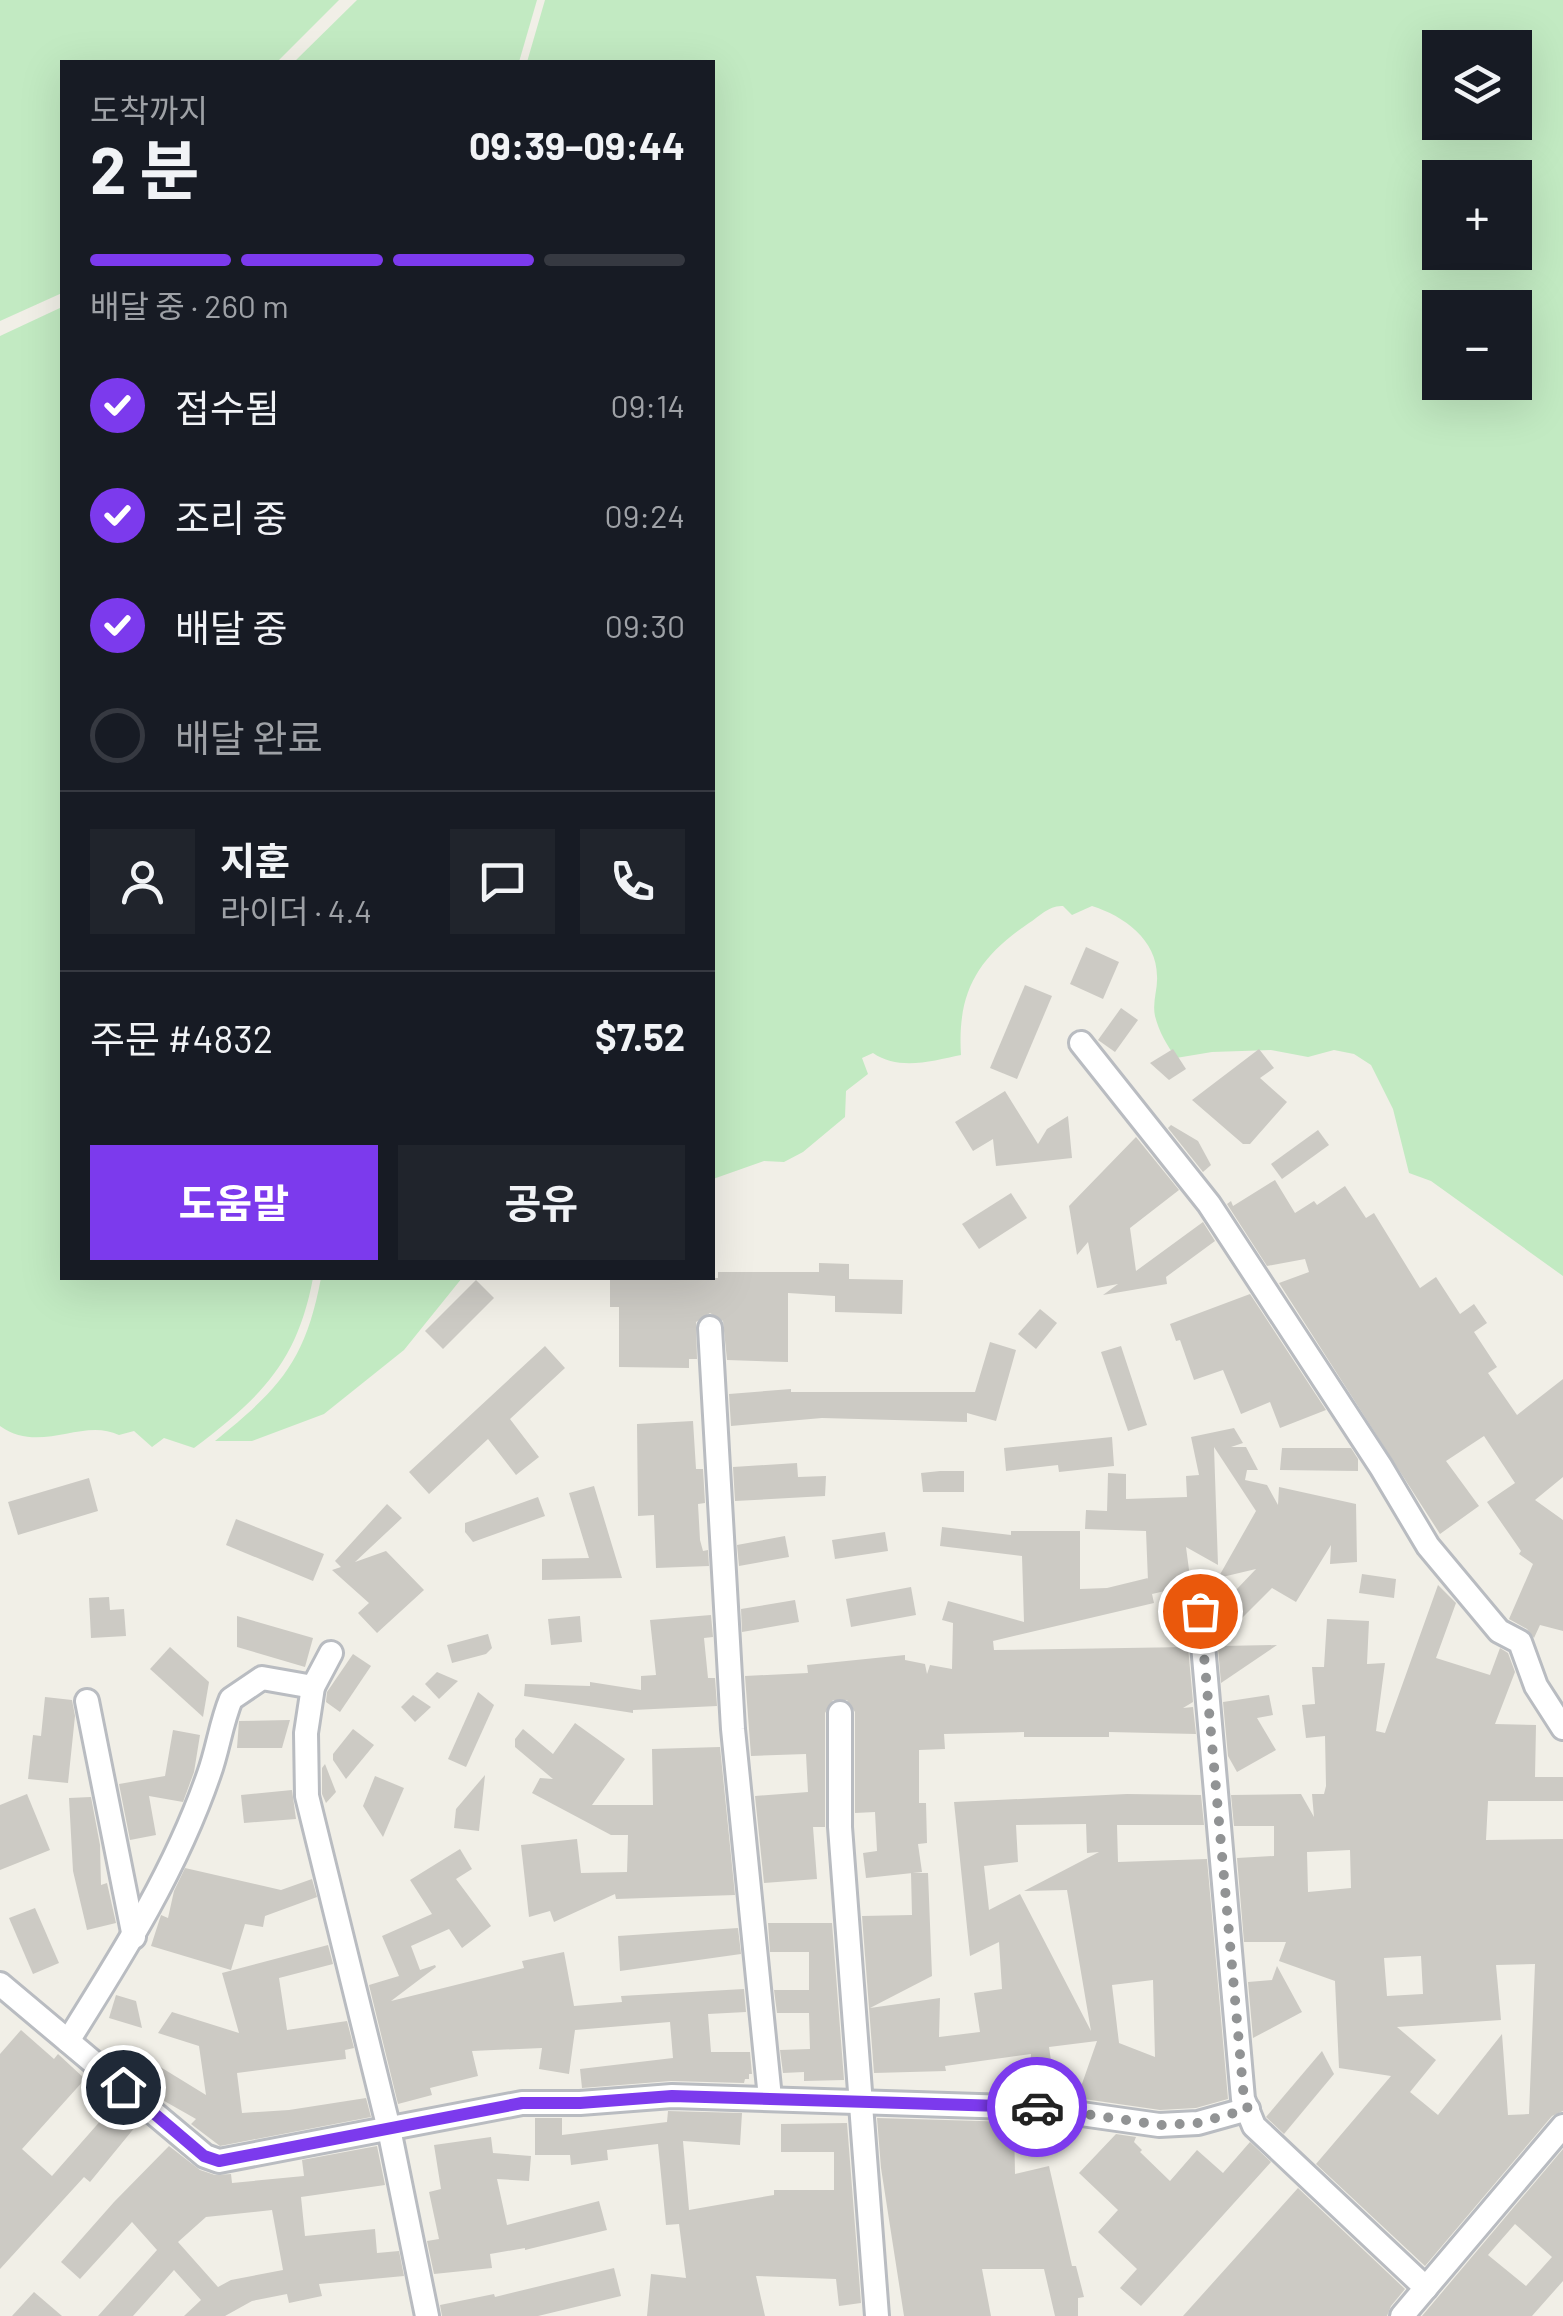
<!DOCTYPE html>
<html lang="ko">
<head>
<meta charset="utf-8">
<style>
  body { margin:0; font-family:Barlow,"Noto Sans KR",sans-serif; background:#20242c; color:#f1f3f6; height:100vh; display:flex; flex-direction:column; font-size:38px; white-space:nowrap }
  * { box-sizing:border-box; margin:0 }
  p { font-size:32px; color:#9ea1a6 }
  .icon { flex:none; width:55px; height:55px; fill:none; stroke:currentColor; stroke-width:2; stroke-linecap:round; stroke-linejoin:round }
  .map { position:relative; flex:1; overflow:hidden }
  .sheet { position:absolute; left:60px; top:60px; width:655px; height:1220px; display:flex; flex-direction:column; background:#171b24; border-radius:0px; box-shadow:0 10px 40px #0002 }
  .sheet>* { flex:none }
  .fabs { position:absolute; left:1422px; top:30px; display:grid; gap:20px }
  .fabs a { display:grid; place-items:center; width:110px; height:110px; border-radius:0px; background:#171b24; box-shadow:0 10px 40px #0002; font-size:50px }
  .pin { position:absolute; display:grid; place-items:center; width:85px; height:85px; color:#fff; margin:-42px; border:5px solid #fff; border-radius:50%; box-shadow:0 2px 10px #0007 }
  .courier { position:absolute; display:grid; place-items:center; width:100px; height:100px; margin:-50px; border:8px solid #7c3aed; border-radius:50%; background:#fff; color:#222; box-shadow:0 2px 12px #0007 }
  .head em { font-style:normal; font-weight:700 }
  .head div { display:flex; flex-direction:column-reverse }
  .head { display:flex; align-items:center; justify-content:space-between; height:170px; padding:0 30px }
  h1 { font-size:65px; font-weight:700; line-height:75px }
  .bar { display:grid; grid-template-columns:repeat(4,1fr); gap:15px 10px; align-content:center; height:120px; padding:0 30px }
  .bar i { height:12px; border-radius:8px; background:#363941 }
  .bar .on { background:#7c3aed }
  .bar p { grid-column:span 4 }
  .line { display:flex; align-items:center; gap:25px; padding:0 30px; border-top:2px solid #363941 }
  .line div { flex:1 }
  .round { display:grid; place-items:center; flex:none; width:105px; height:105px; border-radius:0px; background:#20242c }
  ol { padding:0 30px; list-style:none }
  li { display:flex; align-items:center; gap:30px; height:110px }
  li p { margin-inline-start:auto }
  li .icon { padding:10px; border-radius:50%; background:#7c3aed; color:#fff; stroke-width:4 }
  li:last-child { color:#9ea1a6 }
  li i { width:55px; height:55px; border:5px solid #363941; border-radius:50% }
  .cta { display:flex; gap:20px; margin-top:auto; padding:20px 30px }
  .cta a { flex:1; height:115px; border-radius:0px; background:#7c3aed; color:#fff; font-size:40px; font-weight:700; line-height:115px; text-align:center }
  .cta a+a { background:#20242c; color:#f1f3f6 }
  .map>svg:first-child { display:block }
</style>
</head>
<body>
<div class="map">
<svg width="1563" height="2316" viewBox="0 0 1563 2316">
  <rect width="100%" height="100%" fill="#f1efe7"/>
  <g fill="#c2eac2" fill-rule="evenodd">
    <polygon points="0,0 339,0 277,62 62,62 62,293 0,321"/>
    <polygon points="357,0 537,0 519,62 294,62"/>
    <path d="M545 0H1563V1276L1431 1181 1409 1173 1393 1109 1371 1065 1354 1054 1334 1050 1308 1057 1271 1050 1212 1052 1176 1058C1167 1045 1159 1032 1155 1016 1152 1002 1158 989 1157 976 1157 940 1124 916 1092 906L1072 915 1063 906C1049 905 1040 916 1029 923 977 958 957 993 961 1055 932 1061 899 1071 873 1053L862 1058 868 1074 846 1091 845 1117 803 1152 784 1162 764 1161 713 1179 712 62H527ZM1440 48H1515V122H1440ZM1440 178H1515V252H1440ZM1440 308H1515V382H1440Z"/>
    <path d="M62 307V1278H313C297 1363 261 1397 194 1448L164 1438 152 1447 134 1431 119 1435C82 1417 41 1455 0 1426V336Z"/>
    <path d="M321 1278H462L404 1350 324 1414 252 1441H215C280 1388 305 1362 321 1278Z"/>
  </g>
  <g fill="#cccac4" fill-rule="evenodd">
    <polygon points="1086,947 1119,962 1103,999 1070,984"/>
    <polygon points="1025,985 1052,996 1017,1079 990,1068"/>
    <polygon points="1121,1008 1138,1020 1115,1052 1098,1040"/>
    <polygon points="1173,1049 1186,1069 1169,1080 1150,1063"/>
    <polygon points="1259,1049 1274,1068 1260,1078 1287,1102 1250,1144 1243,1144 1192,1100"/>
    <polygon points="1005,1091 1038,1144 1047,1129 1068,1116 1072,1158 996,1166 993,1139 973,1151 955,1122"/>
    <polygon points="1171,1125 1198,1141 1211,1165 1203,1172 1168,1128"/>
    <polygon points="1318,1130 1329,1145 1282,1179 1271,1164"/>
    <polygon points="1136,1137 1179,1190 1130,1228 1136,1271 1203,1222 1215,1241 1166,1277 1167,1284 1103,1295 1118,1284 1097,1288 1088,1242 1077,1255 1069,1206"/>
    <polygon points="1275,1180 1295,1213 1314,1201 1317,1205 1345,1186 1366,1218 1374,1213 1420,1288 1436,1277 1460,1314 1474,1304 1487,1323 1474,1332 1497,1367 1488,1373 1517,1415 1563,1379 1563,1477 1535,1500 1563,1520 1563,1631 1540,1625 1534,1638 1527,1629 1509,1619 1533,1564 1519,1554 1521,1551 1487,1502 1515,1483 1484,1436 1446,1461 1479,1506 1440,1534 1279,1283 1309,1272 1305,1259 1267,1266 1227,1204 1231,1201 1233,1206"/>
    <polygon points="1011,1193 1027,1218 979,1249 962,1224"/>
    <polygon points="819,1263 849,1264 849,1279 903,1280 902,1314 835,1312 835,1296 788,1293 788,1362 727,1360 723,1321 710,1313 696,1322 697,1359 689,1359 689,1368 619,1367 619,1307 610,1307 610,1278 718,1278 718,1272 819,1272"/>
    <polygon points="476,1280 494,1298 443,1349 425,1331"/>
    <polygon points="1250,1294 1326,1410 1280,1428 1270,1402 1241,1414 1223,1370 1194,1380 1180,1340 1176,1341 1170,1324"/>
    <polygon points="1040,1309 1057,1323 1036,1349 1018,1334"/>
    <polygon points="990,1342 1016,1350 996,1421 967,1413 967,1422 822,1418 731,1426 729,1394 791,1389 791,1392 975,1392"/>
    <polygon points="545,1346 565,1368 510,1419 539,1457 516,1475 488,1439 429,1494 409,1472"/>
    <polygon points="1121,1346 1147,1425 1128,1431 1101,1352"/>
    <polygon points="693,1421 696,1469 703,1469 705,1503 698,1504 700,1540 703,1551 708,1550 709,1566 656,1568 654,1515 638,1516 637,1424"/>
    <polygon points="1234,1428 1243,1443 1231,1447 1246,1447 1258,1470 1247,1470 1245,1480 1267,1485 1278,1505 1279,1487 1356,1504 1357,1562 1330,1564 1331,1545 1296,1602 1272,1588 1233,1627 1216,1611 1256,1569 1218,1578 1256,1511 1214,1447 1218,1565 1186,1547 1191,1585 1152,1594 1154,1603 993,1641 994,1650 1188,1647 1193,1702 1183,1708 1193,1707 1196,1734 1109,1732 1109,1737 1024,1737 1024,1732 944,1734 945,1749 919,1750 919,1803 926,1803 927,1843 918,1844 922,1872 866,1878 863,1853 877,1851 875,1812 855,1813 855,1712 847,1700 833,1700 825,1713 825,1827 813,1827 817,1879 764,1883 755,1796 808,1792 806,1754 751,1756 745,1676 808,1673 807,1665 905,1655 905,1660 925,1664 927,1674 930,1665 952,1669 953,1623 942,1620 948,1601 1024,1622 1022,1556 940,1546 942,1527 1011,1535 1011,1531 1080,1531 1080,1589 1107,1588 1148,1578 1148,1581 1146,1531 1085,1529 1086,1510 1107,1511 1108,1473 1126,1474 1126,1499 1187,1497 1186,1476 1199,1475 1191,1437"/>
    <polygon points="1112,1437 1114,1466 1059,1472 1058,1465 1006,1471 1004,1448"/>
    <polygon points="1282,1448 1351,1448 1358,1459 1358,1471 1280,1470"/>
    <polygon points="797,1463 798,1477 826,1476 825,1496 735,1501 733,1467"/>
    <polygon points="940,1471 964,1471 964,1492 923,1492 921,1473"/>
    <polygon points="89,1478 98,1511 18,1535 8,1502"/>
    <polygon points="594,1486 622,1578 542,1580 542,1559 589,1558 569,1493"/>
    <polygon points="538,1497 545,1516 473,1542 465,1532 465,1523"/>
    <polygon points="387,1504 402,1518 355,1562 386,1551 424,1590 377,1633 358,1613 369,1603 332,1570 341,1567 335,1561"/>
    <polygon points="236,1519 324,1554 313,1581 226,1545"/>
    <polygon points="885,1532 888,1551 835,1559 832,1540"/>
    <polygon points="785,1536 789,1557 739,1566 737,1545"/>
    <polygon points="1362,1574 1396,1579 1394,1598 1359,1593"/>
    <path d="M1438 1585 1456 1603 1436 1658 1490 1675 1500 1648 1508 1653 1515 1672 1495 1724 1536 1725 1535 1777H1563V1801H1488L1486 1840 1563 1839V2111L1552 2116 1425 2266 1316 2164 1391 2076 1339 2068 1335 1981 1279 1961 1286 1942H1244L1237 1858 1274 1856V1826H1234L1231 1795 1301 1794 1314 1817 1312 1794H1324L1326 1786 1325 1736 1306 1738 1302 1705 1315 1704 1312 1667H1324L1327 1619 1369 1621 1367 1664 1385 1663 1376 1731 1385 1733ZM1350 1850 1351 1888 1308 1892 1307 1852ZM1421 1956 1423 1994 1387 1996 1384 1958ZM1535 1964 1529 2114 1508 2115 1502 2034 1438 2115 1410 2092 1436 2060 1397 2027 1501 2020 1496 1965Z"/>
    <polygon points="911,1587 916,1615 851,1627 846,1599"/>
    <polygon points="109,1597 110,1610 124,1609 126,1636 91,1638 89,1598"/>
    <polygon points="795,1600 799,1622 742,1632 741,1609"/>
    <polygon points="711,1615 713,1637 704,1638 708,1678 715,1678 717,1706 633,1710 633,1713 524,1696 525,1684 590,1686 590,1682 641,1690 641,1676 656,1675 650,1620"/>
    <polygon points="237,1616 313,1638 305,1667 237,1647"/>
    <polygon points="580,1616 582,1642 551,1645 548,1619"/>
    <polygon points="488,1634 492,1648 486,1654 452,1663 447,1645"/>
    <polygon points="1277,1645 1221,1683 1218,1648 1222,1646"/>
    <polygon points="170,1647 209,1682 203,1717 150,1669"/>
    <polygon points="353,1654 371,1666 340,1712 326,1702 327,1692"/>
    <polygon points="437,1672 458,1681 439,1699 425,1684"/>
    <polygon points="478,1692 494,1705 466,1767 448,1759"/>
    <polygon points="413,1695 431,1707 415,1722 401,1707"/>
    <polygon points="1269,1695 1273,1715 1257,1718 1276,1750 1237,1772 1228,1756 1223,1702"/>
    <polygon points="45,1697 72,1700 75,1716 68,1783 28,1779 33,1735 41,1736"/>
    <polygon points="290,1720 282,1748 237,1748 239,1721"/>
    <polygon points="575,1723 625,1759 592,1805 653,1805 652,1749 720,1747 735,1895 616,1899 615,1894 554,1922 550,1911 529,1917 521,1845 577,1839 581,1873 627,1872 628,1835 611,1835 532,1793 540,1778 553,1779 515,1747 515,1739 523,1729 553,1754"/>
    <polygon points="353,1729 374,1745 346,1779 333,1760 333,1754"/>
    <polygon points="173,1730 200,1735 194,1772 183,1802 149,1796 156,1835 130,1840 119,1784 165,1776"/>
    <polygon points="325,1764 336,1792 326,1803 322,1794 322,1768"/>
    <polygon points="485,1775 479,1831 454,1828 456,1809"/>
    <polygon points="375,1776 404,1788 383,1837 363,1806"/>
    <polygon points="292,1790 296,1819 244,1823 241,1795"/>
    <polygon points="27,1794 50,1850 0,1870 0,1805"/>
    <path d="M1127 1794 1201 1795 1204 1825H1117L1118 1862 1207 1859 1228 2099 1196 2108 1160 2110 1077 2098 1097 2041 1049 2047 1056 2095 1029 2093 1031 2054 945 2066 946 2071 874 2073 862 1916 912 1915 911 1873H928L932 1976 870 2008 940 1998 939 2037 980 2032 974 1993 1002 1989 999 1942 970 1956 954 1802ZM1086 1824 1087 1853 1099 1852 1024 1891 1067 1890 1091 2031 1020 1894 989 1910 984 1866 1018 1862 1016 1825ZM1153 1980 1155 2057 1119 2043 1112 1985Z"/>
    <polygon points="91,1797 100,1845 101,1885 107,1883 116,1923 87,1930 73,1871 69,1798"/>
    <polygon points="460,1849 472,1869 456,1879 491,1926 462,1948 449,1929 411,1946 420,1970 435,1965 436,1967 391,2001 524,1968 522,1961 564,1952 574,2006 622,2002 621,1996 744,1989 746,2012 708,2014 711,2052 750,2052 752,2074 749,2074 749,2079 745,2079 744,2083 671,2081 582,2088 580,2069 673,2058 670,2022 575,2030 569,2074 539,2069 542,2048 472,2051 478,2076 430,2088 432,2095 398,2104 369,1985 399,1976 382,1936 432,1914 410,1880"/>
    <polygon points="185,1868 281,1890 312,1879 317,1897 265,1916 263,1927 245,1924 231,1970 151,1946 161,1915 168,1918 174,1891"/>
    <polygon points="35,1908 59,1963 33,1974 9,1918"/>
    <polygon points="768,1923 832,1923 844,2080 804,2081 804,2072 783,2073 780,2050 810,2049 809,2013 777,2013 774,1990 809,1990 809,1952 770,1952"/>
    <polygon points="738,1928 741,1954 620,1971 618,1936"/>
    <polygon points="328,1945 333,1964 279,1978 287,2030 347,2021 354,2048 345,2050 346,2059 237,2073 242,2113 289,2110 366,2098 371,2117 220,2146 191,2124 196,2119 159,2098 132,2075 141,2060 149,2060 206,2095 199,2046 158,2033 172,2012 239,2033 222,1973"/>
    <polygon points="1277,1966 1302,2012 1253,2038 1248,1982 1272,1980"/>
    <polygon points="116,1995 136,2001 142,2028 109,2018"/>
    <polygon points="21,2030 54,2059 58,2054 85,2079 22,2149 52,2176 117,2102 140,2121 90,2182 84,2177 0,2269 0,2054"/>
    <polygon points="1322,2051 1334,2074 1284,2134 1266,2117"/>
    <polygon points="668,2111 742,2113 740,2145 683,2141 689,2210 774,2195 774,2190 834,2190 834,2152 781,2152 781,2124 847,2123 861,2303 839,2306 836,2279 756,2276 765,2316 647,2316 651,2274 686,2278 679,2224 666,2225 658,2144 607,2150 608,2160 571,2165 570,2155 535,2155 535,2118 562,2118 562,2135 667,2122"/>
    <polygon points="877,2118 1014,2122 1015,2174 1049,2166 1072,2266 1076,2266 1084,2297 1078,2298 1078,2316 1055,2316 1044,2269 982,2269 991,2316 904,2316 881,2168"/>
    <polygon points="1116,2134 1136,2137 1134,2142 1142,2150 1140,2152 1170,2181 1197,2150 1223,2173 1250,2142 1271,2162 1141,2306 1120,2288 1137,2269 1098,2232 1118,2210 1079,2173"/>
    <polygon points="491,2137 493,2153 531,2156 529,2181 497,2179 507,2225 599,2201 607,2230 525,2250 525,2248 490,2254 492,2268 434,2274 427,2241 439,2239 429,2192 441,2189 434,2145"/>
    <path d="M169 2146 200 2170 215 2175 231 2174 232 2183 304 2176 302 2160 377 2146 385 2185 301 2197 305 2236 375 2229 377 2253 399 2251 404 2276 319 2284 322 2296 289 2303 287 2294 252 2301 225 2316H184L201 2300 174 2270 133 2316H98L157 2250 132 2222 80 2279 61 2262 114 2202ZM272 2210 283 2270 231 2280 218 2287 178 2242 206 2217Z"/>
    <path d="M1563 2149V2281L1532 2316H1422ZM1515 2224 1552 2257 1526 2286 1488 2255Z"/>
    <polygon points="1298,2188 1405,2289 1391,2306 1387,2316 1183,2316"/>
    <polygon points="614,2268 621,2296 538,2316 442,2316 440,2305 494,2294 495,2297"/>
    <polygon points="34,2292 62,2316 12,2316"/>
  </g>
  <g fill="none" stroke-linecap="round" stroke-linejoin="round">
    <g stroke="#b9bcc1" stroke-width="28">
      <g id="street">
        <polyline points="1081,1043 1209,1204 1381,1467 1428,1546 1499,1631 1520,1642 1536,1686 1563,1728"/>
        <polyline points="710,1328 733,1729 770,2098"/>
        <polyline points="1200,1611 1243,2099 1254,2126 1426,2288"/>
        <polyline points="331,1653 313,1687 306,1733 307,1796 389,2129 427,2316"/>
        <polyline points="87,1701 134,1937"/>
        <polyline points="840,1713 840,1827 877,2316"/>
        <polyline points="0,1984 205,2156 219,2161 522,2103 580,2103 672,2096 1039,2108 1159,2125 1198,2123 1248,2109"/>
        <path d="M68 2041C122 1955 176 1870 209 1774 218 1749 221 1723 231 1699L262 1678 313 1687"/>
        <polyline points="1402,2316 1563,2126"/>
      </g>
    </g>
    <use href="#street" stroke="#fff" stroke-width="22"/>
  </g>
  <g fill="none" stroke-linecap="round" stroke-linejoin="round">
    <polyline stroke="#919394" stroke-width="10" stroke-dasharray="0 18" points="1037,2107 1160,2125 1198,2123 1248,2109 1244,2099 1200,1611"/>
    <polyline stroke="#7c3aed" stroke-width="12" points="123,2087 204,2156 219,2161 522,2103 580,2103 672,2096 1037,2107"/>
  </g>
</svg>
<div class="fabs">
<a><svg class="icon" aria-label="layers" viewBox="0 0 24 24"><path d="M12 4l9 5-9 5-9-5zM3 14l9 5 9-5"/></svg></a>
<a>+</a>
<a>−</a>
</div>
<div class="pin" style="left:1200px;top:1611px;background:#ea580c"><svg class="icon" aria-label="bag" viewBox="0 0 24 24"><path d="M5 8h14l-1 12H6zM9 8a3 3 0 0 1 6 0"/></svg></div>
<div class="pin" style="left:123px;top:2087px;background:#1f2937"><svg class="icon" aria-label="home" viewBox="0 0 24 24"><path d="M3 11l9-7 9 7M6 9v11h12V9"/></svg></div>
<div class="courier" style="left:1037px;top:2107px"><svg class="icon" aria-label="car" viewBox="0 0 24 24"><path d="M5 17H2v-5l4-1 3-4h7l3 4 3 1v5h-3M9 17h6M6 11h13"/><circle cx="7" cy="17" r="2"/><circle cx="17" cy="17" r="2"/></svg></div>
<section class="sheet">
<div class="head"><div><h1>2 분</h1><p>도착까지</p></div><em>09:39–09:44</em></div>
<div class="bar"><i class="on"></i><i class="on"></i><i class="on"></i><i></i><p>배달 중 · 260 m</p></div>
<ol>
<li><svg class="icon" aria-label="check" viewBox="0 0 24 24"><path d="M5 12l5 5 9-10"/></svg>접수됨<p>09:14</p></li>
<li><svg class="icon" aria-label="check" viewBox="0 0 24 24"><path d="M5 12l5 5 9-10"/></svg>조리 중<p>09:24</p></li>
<li><svg class="icon" aria-label="check" viewBox="0 0 24 24"><path d="M5 12l5 5 9-10"/></svg>배달 중<p>09:30</p></li>
<li><i></i>배달 완료</li>
</ol>
<div class="line" style="height:180px"><a class="round"><svg class="icon" aria-label="person" viewBox="0 0 24 24"><circle cx="12" cy="8" r="4"/><path d="M4 21q1-7 8-7t8 7"/></svg></a><div><b>지훈</b><p>라이더 · 4.4</p></div><a class="round"><svg class="icon" aria-label="chat" viewBox="0 0 24 24"><path d="M4 5h16v11H9l-5 4z"/></svg></a><a class="round"><svg class="icon" aria-label="phone" viewBox="0 0 24 24"><path d="M5 4h4l2 5-3 2q2 4 5 5l2-3 5 2v4C11 20 4 13 5 4z"/></svg></a></div>
<div class="line" style="height:130px"><div>주문 #4832</div><b>$7.52</b></div>
<div class="cta"><a>도움말</a><a>공유</a></div>
</section>
</div>
</body>
</html>
